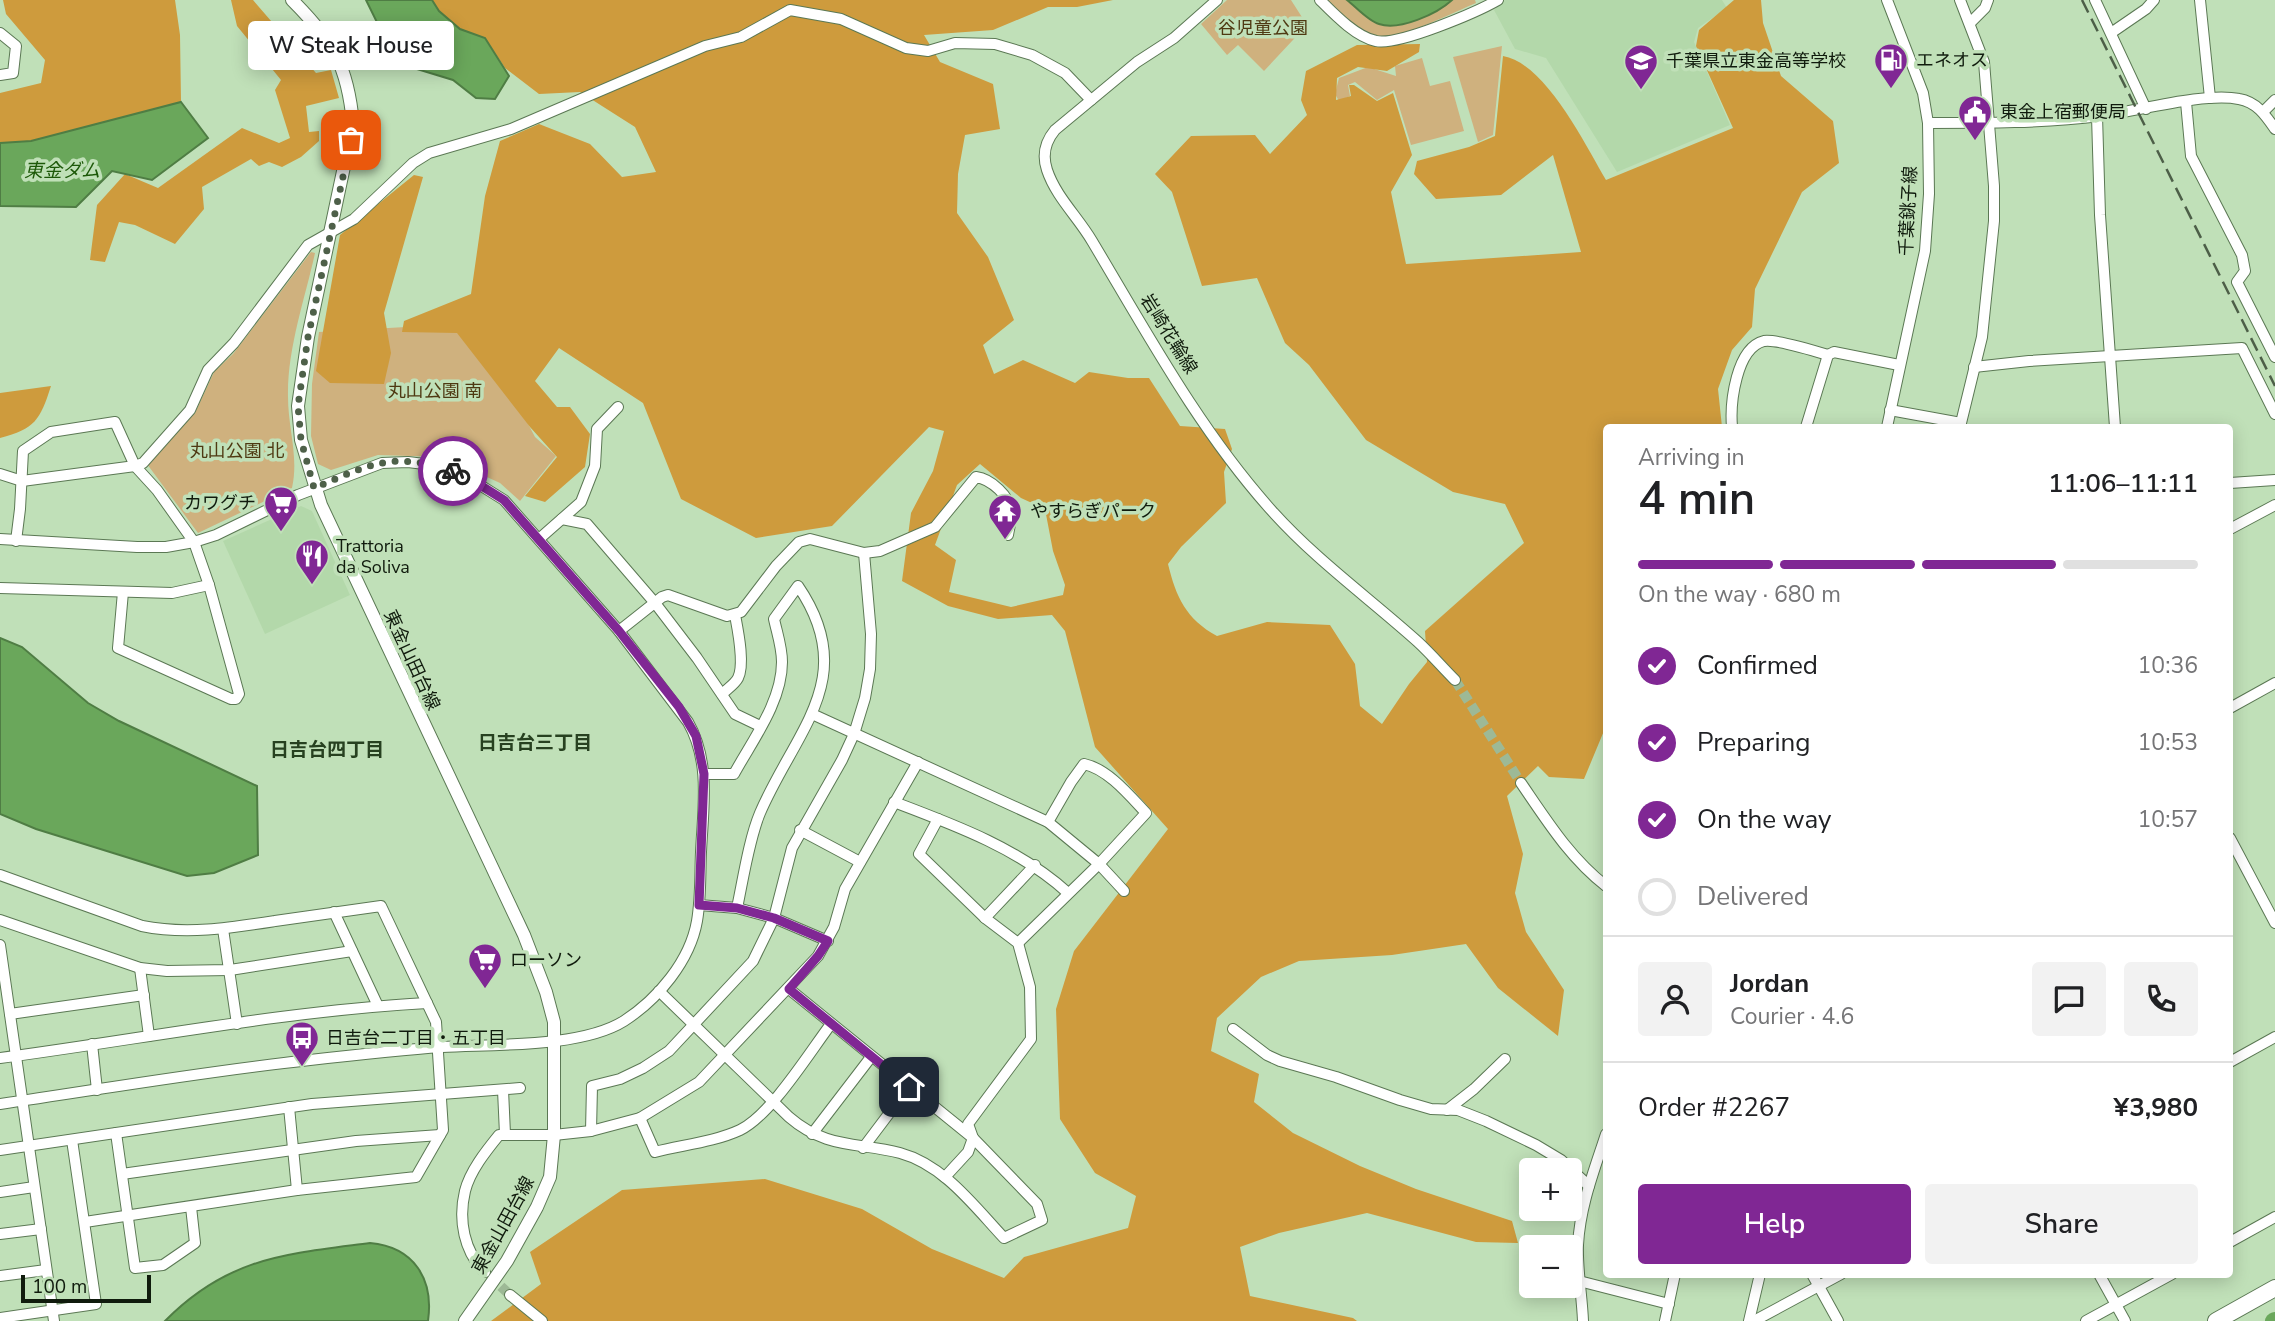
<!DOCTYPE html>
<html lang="en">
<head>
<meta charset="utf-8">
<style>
  body { margin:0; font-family:"Nunito Sans","Noto Sans JP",sans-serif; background:#f2f2f2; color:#202124; height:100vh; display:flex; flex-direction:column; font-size:26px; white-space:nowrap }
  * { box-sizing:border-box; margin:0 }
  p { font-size:23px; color:#757577 }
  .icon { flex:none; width:38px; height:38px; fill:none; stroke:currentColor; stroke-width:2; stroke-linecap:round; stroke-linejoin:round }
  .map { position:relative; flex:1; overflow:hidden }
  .details { position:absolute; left:1603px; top:424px; width:630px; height:854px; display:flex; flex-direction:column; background:#fff; border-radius:7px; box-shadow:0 4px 18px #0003 }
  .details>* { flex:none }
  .fabs { position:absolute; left:1519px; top:1158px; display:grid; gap:14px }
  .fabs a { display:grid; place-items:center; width:63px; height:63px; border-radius:7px; background:#fff; box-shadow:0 4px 18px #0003; font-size:35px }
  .scale { position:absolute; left:21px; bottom:18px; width:130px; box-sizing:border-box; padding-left:7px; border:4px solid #101b0d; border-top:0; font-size:19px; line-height:24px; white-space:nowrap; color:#101b0d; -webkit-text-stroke:5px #c0e0b8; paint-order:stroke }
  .pin { position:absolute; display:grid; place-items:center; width:60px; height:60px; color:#fff; margin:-30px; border-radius:14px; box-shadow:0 4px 10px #0006 }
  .courier { position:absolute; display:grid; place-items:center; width:70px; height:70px; margin:-35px; border:5px solid #802794; border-radius:50%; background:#fff; color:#222; box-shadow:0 2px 9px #0007 }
  .bubble { position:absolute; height:49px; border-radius:7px; background:#fff; box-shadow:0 4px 18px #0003; font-size:23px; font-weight:600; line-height:49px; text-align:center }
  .headline em { font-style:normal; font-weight:600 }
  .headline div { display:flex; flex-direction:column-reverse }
  .headline { display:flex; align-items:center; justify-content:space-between; height:119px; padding:0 35px }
  h1 { font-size:46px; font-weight:600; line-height:52px }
  .bar { display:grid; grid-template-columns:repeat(4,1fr); gap:10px 7px; align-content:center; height:84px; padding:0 35px }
  .bar i { height:9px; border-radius:5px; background:#e0e0e0 }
  .bar .selected { background:#802794 }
  .bar p { grid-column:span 4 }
  .line { display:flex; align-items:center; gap:18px; padding:0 35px; border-top:2px solid #e0e0e0 }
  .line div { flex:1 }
  .round { display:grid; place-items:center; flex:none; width:74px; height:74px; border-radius:7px; background:#f2f2f2 }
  ol { padding:0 35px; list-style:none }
  li { display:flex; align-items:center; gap:21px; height:77px }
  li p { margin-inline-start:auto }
  li .icon { padding:7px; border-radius:50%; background:#802794; color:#fff; stroke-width:4 }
  li:last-child { color:#757577 }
  li i { width:38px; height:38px; border:4px solid #e0e0e0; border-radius:50% }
  .action { display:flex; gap:14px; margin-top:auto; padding:14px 35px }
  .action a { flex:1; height:80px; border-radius:7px; background:#802794; color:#fff; font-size:28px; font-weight:600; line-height:80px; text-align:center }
  .action a+a { background:#f2f2f2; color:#202124 }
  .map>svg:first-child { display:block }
</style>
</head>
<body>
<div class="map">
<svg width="2275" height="1321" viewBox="0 0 2275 1321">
  <rect width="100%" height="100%" fill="#c0e0b8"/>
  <g fill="#b3d8aa">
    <polygon points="1505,0 1722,0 1727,8 1698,28 1694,42 1730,125 1617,172 1546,58 1515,49 1494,10"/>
    <polygon points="301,506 312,511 350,595 265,634 223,541"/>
  </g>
  <g fill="#cfb17e">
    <polygon points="1227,0 1291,0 1307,25 1264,71 1238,45 1227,55 1201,24"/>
    <path d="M1328 0H1475L1476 3C1454 12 1398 41 1377 36 1358 32 1341 13 1328 0Z"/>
    <polygon points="1502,46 1493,135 1478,142 1453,57"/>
    <polygon points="1422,58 1430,86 1450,81 1464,131 1411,145 1394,90 1377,100 1355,82 1348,85 1350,96 1339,101 1335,94 1339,78 1368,67 1396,76 1395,66"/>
    <path d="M311 252 315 253C305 299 287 349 288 397 288 428 299 457 292 488L198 533 147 464 195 413 214 372 233 354Z"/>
    <polygon points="475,323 535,437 556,456 520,501 500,483 443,457 378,455 331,470 318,464 311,436 312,384 319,332"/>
  </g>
  <g fill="#ce9b3d" fill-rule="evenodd">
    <polygon points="3,0 175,0 180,35 181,102 31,141 0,143 0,93 41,83 45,60 6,14"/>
    <polygon points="231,0 253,0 316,73 331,70 339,98 306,106 309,132 319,131 319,141 301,157 282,167 269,162 259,166 251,159 202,187 204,209 175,244 135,225 119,222 105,262 90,260 97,205 125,174 158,188 242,128 279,143 290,138 275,90 281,80 237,26"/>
    <path d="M432 0H1113L1077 7H1048L993 30 924 35 940 62 993 84 1000 129 965 135 958 174 957 213 988 257 1014 320 983 345 994 374 1023 360 1075 383 1089 372 1128 378H1149L1180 426 1225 429 1232 449 1224 472 1226 503 1181 547 1168 564C1176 597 1186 619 1217 636L1267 622 1330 625 1355 664 1360 706 1382 724 1409 684 1427 662 1425 631 1524 543 1505 504 1453 492 1366 440 1309 365 1285 343 1257 278 1202 286 1172 192 1155 174 1191 136 1255 135 1270 154 1307 115 1301 100 1306 71 1357 45 1420 44 1419 52 1387 71 1358 67 1337 78 1336 100 1351 96 1349 85H1354L1377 101 1393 93 1412 155 1391 192 1406 264 1581 252 1553 155 1501 195 1436 199 1414 174 1417 161 1469 147 1495 136 1503 56C1545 63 1585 144 1606 180L1733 128 1696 46 1699 30 1734 0H1761L1763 23 1781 76 1833 121 1839 163 1802 192 1755 289 1752 327 1732 350 1718 389 1722 427H1606V726L1584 779 1549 777 1538 766 1507 796 1523 854 1515 893 1526 932 1564 990 1558 1036 1498 988 1466 944 1392 955 1299 961 1261 977 1217 1018 1211 1051 1259 1074 1254 1102 1293 1133 1360 1166 1416 1189 1512 1221 1518 1243 1476 1242 1367 1213 1279 1233 1240 1247 1250 1296 1353 1318 1357 1321H491L541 1284 530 1252 622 1190 765 1179 862 1209 932 1249 1004 1278 1024 1257 1128 1228 1136 1196 1095 1173 1060 1119 1056 1009 1074 951 1168 829 1095 747 1065 631 1052 615 998 619 948 606 902 581 911 513 933 471 944 431 929 427 832 526 756 538 681 499 643 403 559 348 535 381 557 407H570L590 434 585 467 545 502 525 496 557 457 530 427 457 333 402 332 404 321 471 294 485 196 500 141 539 124 590 144 622 177 656 172 635 127 580 92 539 94 505 68 485 38 460 29 439 11ZM980 464 1021 498 1045 509 1053 551 1065 585 1063 595 1011 607 949 592 956 560 935 545 957 485Z"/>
    <polygon points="414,175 423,177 384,313 391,353 384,384 330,383 316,371 340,235"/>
    <path d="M51 386C40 420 35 429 0 438V393Z"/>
  </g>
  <g fill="#6aa75b" stroke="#4f7d44" stroke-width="2">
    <polygon points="366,0 432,0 439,11 460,29 485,38 509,76 495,99 476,98 453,80 397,63"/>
    <path d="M1347 0H1452C1437 14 1399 31 1379 24 1368 21 1356 7 1347 0Z"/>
    <polygon points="181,102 208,138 152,180 112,171 76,207 0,206 0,143 31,141"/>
    <polygon points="0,638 22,647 88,703 119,721 257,786 258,855 214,873 187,876 36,829 0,814"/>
    <path d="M370 1243C414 1247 434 1279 428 1321H165C228 1257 286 1254 370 1243Z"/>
  </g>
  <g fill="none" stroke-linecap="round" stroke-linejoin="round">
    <polyline stroke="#6aa75b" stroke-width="16" points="2273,1321 2275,1320"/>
    <g stroke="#9db996" stroke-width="10" stroke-dasharray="10 5" stroke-linecap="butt">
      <polyline points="1455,680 1521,783"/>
      <polyline points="490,1276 510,1295"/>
    </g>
    <g stroke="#5b7854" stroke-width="12">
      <g id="minor">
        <path d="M1217 0 1174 38 1137 62 1055 130C1045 142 1042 155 1047 170 1056 197 1078 217 1092 241 1147 333 1200 431 1272 511 1316 560 1369 598 1418 642 1431 654 1443 668 1455 680"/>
        <path d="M1320 0C1334 14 1356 37 1376 41 1398 46 1477 12 1498 0"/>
        <polyline points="2095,0 2146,109"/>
        <polyline points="2200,0 2210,98"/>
        <polyline points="1970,23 1985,8 1988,0"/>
        <polyline points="0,33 16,46 13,73 0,75"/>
        <polyline points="2111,33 2146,9 2154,0"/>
        <polyline points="2186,102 2191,156 2242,255 2245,271 2237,282 2275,357"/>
        <polyline points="2263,112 2275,100"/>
        <polyline points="2097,116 2100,215 2115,427"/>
        <path d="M1928 123C1985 123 2044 123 2100 116 2138 111 2205 92 2239 99 2257 102 2266 116 2275 129"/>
        <polyline points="1974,367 2029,361 2242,348 2275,414"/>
        <polyline points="1890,410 1961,423"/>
        <path d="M1732 427C1730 403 1736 348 1764 341 1775 339 1815 351 1828 355"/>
        <polyline points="1806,427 1828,355 1834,352 1899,365"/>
        <polyline points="1887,427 1925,251 1929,194 1928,123 1923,93 1887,0"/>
        <polyline points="1960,427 1982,337 1994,221 1994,186 1984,62 1960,0"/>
        <polyline points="0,474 22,481 135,466 143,463 190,410 208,370 234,343 308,245 354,219 413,163 429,153 511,129 705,46 741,37 790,10 841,19 906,48 928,51 955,43 995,44 1032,55 1065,73 1091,100"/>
        <polyline points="2230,483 2275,480"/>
        <polyline points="562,519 587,524 655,603 697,658 735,714 760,726"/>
        <polyline points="2230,529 2275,505"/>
        <path d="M0 539 137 547H166L194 542 216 535 298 495 382 463 408 462 432 465 464 475 504 500 619 631 688 722C711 762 703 808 701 852 700 875 701 898 697 921 690 961 658 999 624 1021 581 1048 493 1044 442 1047 398 1050 354 1055 310 1060 206 1071 103 1089 0 1104"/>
        <polyline points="539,539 581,502 595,466 597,429 618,407"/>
        <polyline points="16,541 20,509 23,451 51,432 115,422 135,466 157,490 194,542 209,585 239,694 236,699 231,699 118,648 123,592"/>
        <polyline points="0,588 172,593 209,585"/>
        <path d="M619 631 662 597 668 595 727 616 741 612 776 566 799 542 810 539 864 553 880 551 935 527 976 477C991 479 1010 496 1011 512 1012 519 1009 528 1008 535"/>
        <path d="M722 694C727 689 735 684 738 678 745 664 738 631 735 615"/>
        <polyline points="2230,708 2275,683"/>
        <polyline points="812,714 1048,822 1099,864 1124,891"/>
        <path d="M704 774H734C752 741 782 702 782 662 782 647 777 633 774 619L798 586C861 678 795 731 760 813 749 839 743 880 737 908"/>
        <path d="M1521 783C1547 821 1570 858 1606 886"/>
        <path d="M894 802C955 825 1020 849 1068 893"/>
        <polyline points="938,819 919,854 985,918 1018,943 1030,987 1031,1039 968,1124 973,1138 968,1152 945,1177"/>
        <polyline points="800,830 860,862"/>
        <polyline points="2230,838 2275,923"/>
        <path d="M0 875 142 926C186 935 230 928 275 921 310 916 346 911 381 906L436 1022 443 1130 416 1177 297 1190 85 1222"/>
        <polyline points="699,905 737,908 774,918 828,941"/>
        <polyline points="334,912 378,1006"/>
        <polyline points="985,918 1035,865"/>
        <polyline points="0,920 140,968 167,971 230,970 352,951"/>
        <polyline points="223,929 237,1024"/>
        <path d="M1018 943 1099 864 1146 813C1130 796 1108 769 1084 764L1071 782 1048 822"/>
        <polyline points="0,945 54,1321"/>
        <polyline points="140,968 149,1036"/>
        <path d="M659 991 789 1117C826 1149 857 1142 900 1153 944 1165 974 1206 1004 1238L1042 1220 1037 1204 973 1138 789 989"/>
        <polyline points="10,1014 144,995"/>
        <polyline points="1233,1029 1267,1055 1280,1061 1336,1077 1400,1100 1431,1109 1458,1110 1486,1121 1536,1145 1561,1160 1589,1186"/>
        <polyline points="92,1044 97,1090"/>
        <path d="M0 1058C142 1039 284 1011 427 1003"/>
        <polyline points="2230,1062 2275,1037"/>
        <polyline points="503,1090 505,1134"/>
        <polyline points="289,1107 297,1190"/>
        <polyline points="1447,1110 1474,1089 1505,1059"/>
        <path d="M640 1118 655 1152C682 1145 714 1142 740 1130 771 1115 809 1053 831 1024"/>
        <polyline points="591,1131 592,1086 620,1079 643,1068 669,1051 753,961 774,918 792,848 842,760 854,734 865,698 870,669 871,634 864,553"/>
        <polyline points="116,1133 135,1268 163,1265 195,1243 191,1207"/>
        <polyline points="812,1134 871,1057"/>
        <polyline points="863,1148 909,1087"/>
        <polyline points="0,1150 312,1104 520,1088"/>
        <polyline points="122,1174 356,1141 440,1135"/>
        <polyline points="0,1192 34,1187"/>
        <polyline points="0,1234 41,1229"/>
        <polyline points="2230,1242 2275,1217"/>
        <path d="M485 1272C464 1252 458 1220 465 1191 470 1171 486 1151 499 1135H554L591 1131 640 1118 699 1082 818 956 834 927 845 889 918 762"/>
        <polyline points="1812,1274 1838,1321"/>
        <polyline points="2099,1274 2125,1321"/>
        <polyline points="0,1276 46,1270"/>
        <polyline points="1579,1281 1669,1304"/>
        <polyline points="510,1295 542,1321"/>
        <polyline points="0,1318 96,1304 72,1140"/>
        <path d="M1583 1321C1582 1295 1577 1270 1578 1245 1580 1206 1594 1171 1606 1134"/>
        <polyline points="1665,1321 1675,1274"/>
        <polyline points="1749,1321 1760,1274"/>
        <polyline points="1754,1321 1841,1274"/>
        <polyline points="2086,1321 2172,1274"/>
      </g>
    </g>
    <g stroke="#5b7854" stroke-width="14">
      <path id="major" d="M292 0C333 41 348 66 353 124L308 337 298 406 301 440 321 505 524 935 546 992 554 1022V1135L550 1177 537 1207 507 1261 465 1321"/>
    </g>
    <g stroke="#5b7854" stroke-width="18">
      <polyline id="highway" points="2216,1321 2275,1288"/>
    </g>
    <use href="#minor" stroke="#fff" stroke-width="10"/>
    <use href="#major" stroke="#fff" stroke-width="12"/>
    <use href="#highway" stroke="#fff" stroke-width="16"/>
    <polyline stroke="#4d5f48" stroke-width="2.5" stroke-dasharray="14 7" stroke-linecap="butt" points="2082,0 2275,386"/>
  </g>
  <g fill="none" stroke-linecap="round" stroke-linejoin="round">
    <path stroke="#4e6049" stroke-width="7" stroke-dasharray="0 12.6" d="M351 140 308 337 298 406 301 440 314 488C336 479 360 467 382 463 405 458 431 464 453 471"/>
    <polyline stroke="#802794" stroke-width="9" points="453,471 464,475 504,500 619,631 679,707 696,736 704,774 699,905 737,908 774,918 828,941 818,956 789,989 909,1087"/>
  </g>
  <defs>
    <g id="fuel-pin" transform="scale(1.75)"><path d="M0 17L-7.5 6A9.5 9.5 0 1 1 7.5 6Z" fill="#802794" stroke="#c0e0b8"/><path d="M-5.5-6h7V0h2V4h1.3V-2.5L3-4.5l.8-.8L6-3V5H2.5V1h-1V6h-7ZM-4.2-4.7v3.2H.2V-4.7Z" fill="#fff"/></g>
    <g id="school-pin" transform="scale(1.75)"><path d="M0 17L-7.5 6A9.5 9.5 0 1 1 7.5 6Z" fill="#802794" stroke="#c0e0b8"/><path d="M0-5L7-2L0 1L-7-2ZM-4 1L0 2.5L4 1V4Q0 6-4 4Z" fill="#fff"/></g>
    <g id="civic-pin" transform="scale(1.75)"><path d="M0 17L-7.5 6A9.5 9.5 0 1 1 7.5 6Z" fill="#802794" stroke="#c0e0b8"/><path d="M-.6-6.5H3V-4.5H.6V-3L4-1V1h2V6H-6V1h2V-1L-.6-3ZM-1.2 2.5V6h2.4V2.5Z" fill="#fff"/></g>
    <g id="supermarket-pin" transform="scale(1.75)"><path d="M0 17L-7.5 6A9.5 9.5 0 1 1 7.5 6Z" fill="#802794" stroke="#c0e0b8"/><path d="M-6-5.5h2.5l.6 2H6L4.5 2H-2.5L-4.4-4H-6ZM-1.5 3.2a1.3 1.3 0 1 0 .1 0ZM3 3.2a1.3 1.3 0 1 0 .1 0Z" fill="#fff"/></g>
    <g id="temple-pin" transform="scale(1.75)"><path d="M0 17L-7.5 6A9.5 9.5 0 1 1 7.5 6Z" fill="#802794" stroke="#c0e0b8"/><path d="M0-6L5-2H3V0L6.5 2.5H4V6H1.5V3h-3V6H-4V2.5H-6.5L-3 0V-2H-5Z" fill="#fff"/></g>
    <g id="restaurant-pin" transform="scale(1.75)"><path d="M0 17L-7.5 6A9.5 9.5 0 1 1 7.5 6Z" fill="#802794" stroke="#c0e0b8"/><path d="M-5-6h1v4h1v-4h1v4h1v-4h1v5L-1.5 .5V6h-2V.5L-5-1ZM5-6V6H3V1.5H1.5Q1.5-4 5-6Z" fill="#fff"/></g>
    <g id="bus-pin" transform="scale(1.75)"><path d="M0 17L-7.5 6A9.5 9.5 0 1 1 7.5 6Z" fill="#802794" stroke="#c0e0b8"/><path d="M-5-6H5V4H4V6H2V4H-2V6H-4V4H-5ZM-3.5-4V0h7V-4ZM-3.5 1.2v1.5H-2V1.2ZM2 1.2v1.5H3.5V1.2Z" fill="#fff"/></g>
  </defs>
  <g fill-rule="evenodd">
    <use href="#fuel-pin" x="1891" y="60"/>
    <use href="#school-pin" x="1641" y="61"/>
    <use href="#civic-pin" x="1975" y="112"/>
    <use href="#supermarket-pin" x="281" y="503"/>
    <use href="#temple-pin" x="1005" y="511"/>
    <use href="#restaurant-pin" x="312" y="556"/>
    <use href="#supermarket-pin" x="485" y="960"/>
    <use href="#bus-pin" x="302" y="1038"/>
  </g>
  <g text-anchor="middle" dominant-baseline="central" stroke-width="7" stroke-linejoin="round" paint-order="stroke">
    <g font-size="18" fill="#4e3912" stroke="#c0e0b8">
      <text x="1263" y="28">谷児童公園</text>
      <text x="435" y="391">丸山公園 南</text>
      <text x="237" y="451">丸山公園 北</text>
    </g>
    <g font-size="18" fill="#101b0d" stroke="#c0e0b8" text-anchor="start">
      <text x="1916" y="60">エネオス</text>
      <text x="1666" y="61">千葉県立東金高等学校</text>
      <text x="2000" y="112">東金上宿郵便局</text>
      <text x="256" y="503" text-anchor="end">カワグチ</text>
      <text x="1030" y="511">やすらぎパーク</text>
      <text x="336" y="546">Trattoria<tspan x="336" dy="21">da Soliva</tspan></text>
      <text x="510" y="960">ローソン</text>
      <text x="326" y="1038">日吉台二丁目・五丁目</text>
    </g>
    <g font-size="18" fill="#101b0d" stroke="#c0e0b8">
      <text transform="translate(1908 211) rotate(-87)">千葉銚子線</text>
      <text transform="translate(1169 334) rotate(58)">岩崎花輪線</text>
      <text transform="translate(412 660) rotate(65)">東金山田台線</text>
      <text transform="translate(503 1225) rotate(-61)">東金山田台線</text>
    </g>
    <g font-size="19" font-style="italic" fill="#1d5909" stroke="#c0e0b8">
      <text x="62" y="171">東金ダム</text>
    </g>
    <g font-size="19" font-weight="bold" fill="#274120" stroke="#c0e0b8">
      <text x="535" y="743">日吉台三丁目</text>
      <text x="327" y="750">日吉台四丁目</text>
    </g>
  </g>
</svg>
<div class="fabs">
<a>+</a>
<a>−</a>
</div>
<div class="scale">100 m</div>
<div class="pin" style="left:351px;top:140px;background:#ea580c"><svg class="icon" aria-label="bag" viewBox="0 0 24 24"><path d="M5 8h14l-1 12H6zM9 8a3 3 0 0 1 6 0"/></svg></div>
<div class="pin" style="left:909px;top:1087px;background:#1f2937"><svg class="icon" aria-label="home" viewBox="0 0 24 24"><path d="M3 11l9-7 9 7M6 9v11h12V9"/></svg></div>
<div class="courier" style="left:453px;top:471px"><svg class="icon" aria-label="bike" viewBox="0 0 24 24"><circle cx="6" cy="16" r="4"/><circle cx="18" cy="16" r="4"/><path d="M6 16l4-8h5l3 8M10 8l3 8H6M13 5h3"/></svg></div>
<div class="bubble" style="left:248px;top:21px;width:206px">W Steak House</div>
<section class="details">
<div class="headline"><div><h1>4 min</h1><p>Arriving in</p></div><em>11:06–11:11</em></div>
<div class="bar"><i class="selected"></i><i class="selected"></i><i class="selected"></i><i></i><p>On the way · 680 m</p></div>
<ol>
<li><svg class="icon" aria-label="check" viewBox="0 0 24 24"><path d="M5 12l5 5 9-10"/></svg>Confirmed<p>10:36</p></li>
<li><svg class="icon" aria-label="check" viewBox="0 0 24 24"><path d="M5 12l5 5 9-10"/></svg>Preparing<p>10:53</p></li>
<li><svg class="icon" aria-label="check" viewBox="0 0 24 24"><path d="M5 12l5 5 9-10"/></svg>On the way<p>10:57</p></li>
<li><i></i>Delivered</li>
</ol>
<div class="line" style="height:126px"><a class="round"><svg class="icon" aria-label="person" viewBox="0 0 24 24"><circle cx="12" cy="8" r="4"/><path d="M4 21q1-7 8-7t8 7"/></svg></a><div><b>Jordan</b><p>Courier · 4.6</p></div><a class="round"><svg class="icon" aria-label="chat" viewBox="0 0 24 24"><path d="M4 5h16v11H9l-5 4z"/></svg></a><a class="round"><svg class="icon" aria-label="phone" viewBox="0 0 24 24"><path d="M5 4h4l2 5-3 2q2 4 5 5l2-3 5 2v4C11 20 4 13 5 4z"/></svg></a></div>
<div class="line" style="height:91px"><div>Order #2267</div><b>¥3,980</b></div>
<div class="action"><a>Help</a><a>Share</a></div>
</section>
</div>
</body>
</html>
